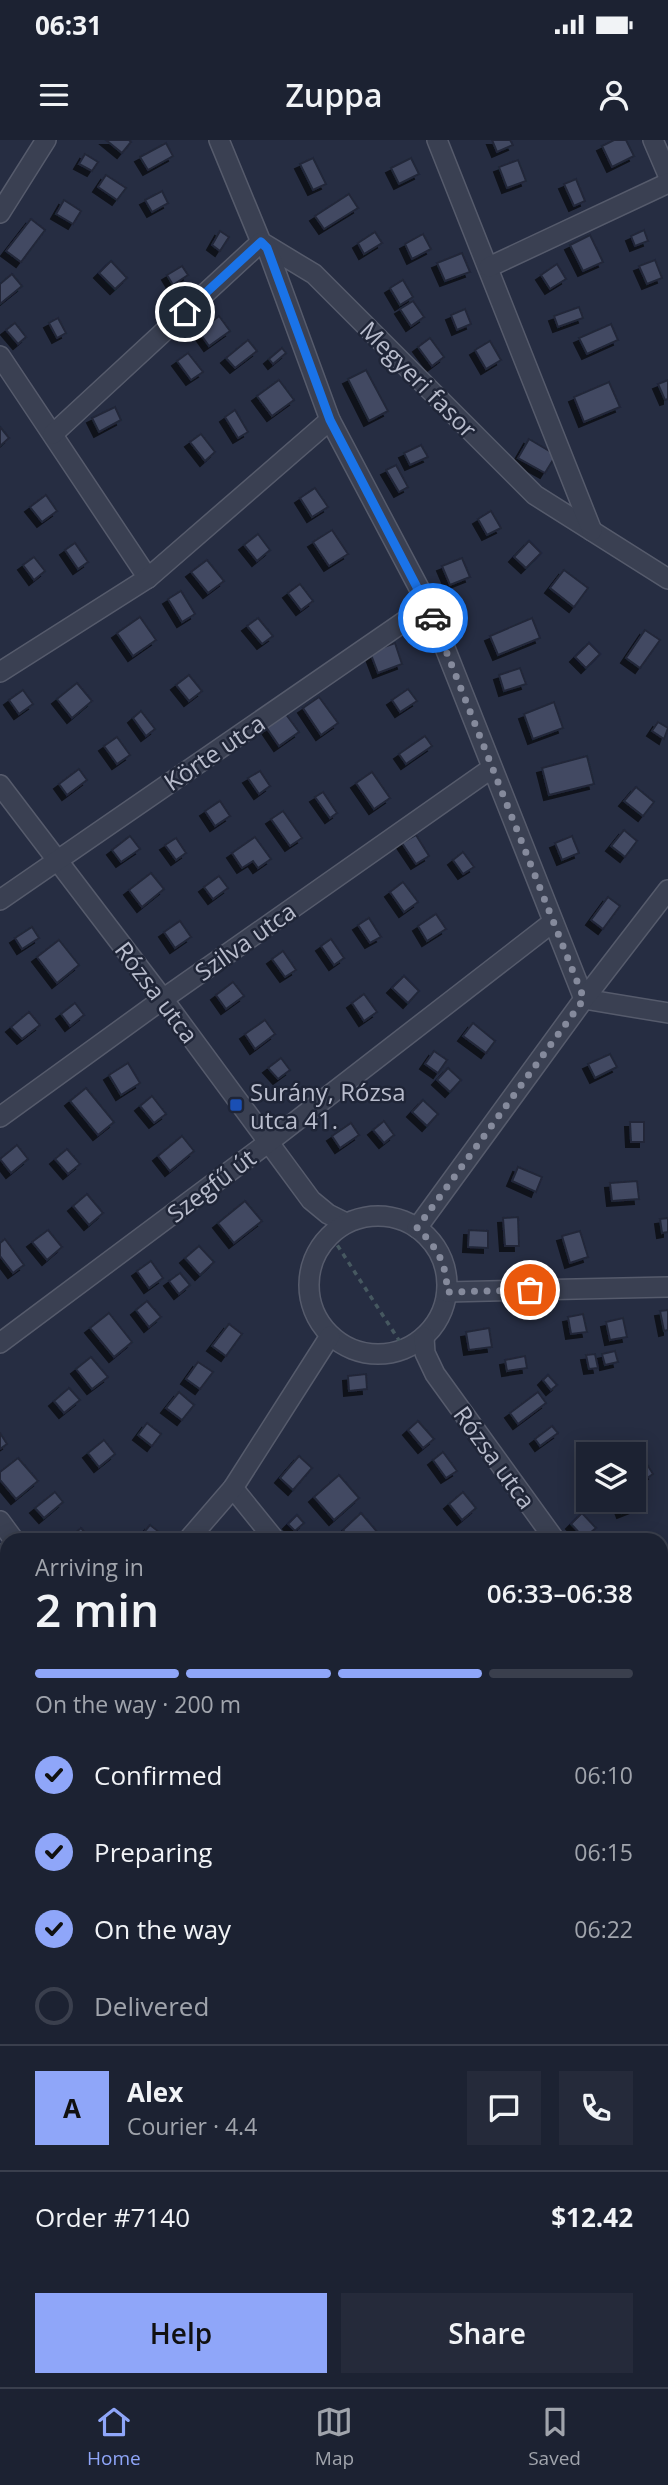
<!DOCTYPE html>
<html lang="en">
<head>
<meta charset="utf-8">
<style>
  body { margin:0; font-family:"Open Sans",sans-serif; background:#252a3a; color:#f1f3f6; height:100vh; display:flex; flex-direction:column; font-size:26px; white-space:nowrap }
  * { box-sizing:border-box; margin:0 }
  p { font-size:23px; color:#a0a4ac }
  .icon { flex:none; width:38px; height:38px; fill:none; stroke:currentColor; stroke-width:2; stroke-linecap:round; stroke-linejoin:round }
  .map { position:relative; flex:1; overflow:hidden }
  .drawer { position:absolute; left:0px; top:1393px; width:668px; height:854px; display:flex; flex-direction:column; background:#1c2232; border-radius:21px 21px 0 0; box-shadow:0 4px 18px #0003,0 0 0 2px #3a3f4d }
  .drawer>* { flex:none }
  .controls { position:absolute; left:576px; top:1302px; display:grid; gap:14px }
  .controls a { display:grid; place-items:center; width:70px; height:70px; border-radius:0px; background:#1c2232; box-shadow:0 4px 18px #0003,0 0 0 2px #3a3f4d; font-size:35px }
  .pin { position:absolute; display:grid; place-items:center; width:60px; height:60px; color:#fff; margin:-30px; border:4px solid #fff; border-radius:50%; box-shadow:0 2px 7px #0007 }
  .courier { position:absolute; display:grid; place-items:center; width:70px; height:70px; margin:-35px; border:5px solid #1a73e8; border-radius:50%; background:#fff; color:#222; box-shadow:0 2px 9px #0007 }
  .summary em { font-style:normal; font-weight:600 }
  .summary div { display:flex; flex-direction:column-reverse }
  .summary { display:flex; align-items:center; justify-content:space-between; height:119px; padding:0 35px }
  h1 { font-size:46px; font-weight:600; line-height:52px }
  .bar { display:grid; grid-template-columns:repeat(4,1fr); gap:10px 7px; align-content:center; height:84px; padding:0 35px }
  .bar i { height:9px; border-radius:5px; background:#3a3f4d }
  .bar .selected { background:#8fa6f9 }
  .bar p { grid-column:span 4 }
  .line { display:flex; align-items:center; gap:18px; padding:0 35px; border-top:2px solid #3a3f4d }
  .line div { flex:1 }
  .round { display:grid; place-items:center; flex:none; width:74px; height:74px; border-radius:0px; background:#252a3a }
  ol { padding:0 35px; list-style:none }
  li { display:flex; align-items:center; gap:21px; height:77px }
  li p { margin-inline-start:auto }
  li .icon { padding:7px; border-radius:50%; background:#8fa6f9; color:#111; stroke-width:4 }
  li:last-child { color:#a0a4ac }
  li i { width:38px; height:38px; border:4px solid #3a3f4d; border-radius:50% }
  .primary-button { display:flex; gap:14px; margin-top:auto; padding:14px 35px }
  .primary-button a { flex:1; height:80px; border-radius:0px; background:#8fa6f9; color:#111; font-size:28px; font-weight:600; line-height:80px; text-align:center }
  .primary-button a+a { background:#252a3a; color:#f1f3f6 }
  .status { display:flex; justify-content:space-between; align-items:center; height:49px; padding:0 35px; background:#1c2232; direction:ltr }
  .status svg { height:19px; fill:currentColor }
  header { display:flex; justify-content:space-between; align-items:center; height:91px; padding:0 35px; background:#1c2232; font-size:32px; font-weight:600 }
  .menu { display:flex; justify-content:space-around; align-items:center; height:98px; border-top:2px solid #3a3f4d; background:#1c2232; font-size:19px; color:#a0a4ac }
  .menu a { display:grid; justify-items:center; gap:4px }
  .menu .selected { color:#8fa6f9 }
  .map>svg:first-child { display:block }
</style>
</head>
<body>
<div class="status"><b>06:31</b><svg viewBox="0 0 49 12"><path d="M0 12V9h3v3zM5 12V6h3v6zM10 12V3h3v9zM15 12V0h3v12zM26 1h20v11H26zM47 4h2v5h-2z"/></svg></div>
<header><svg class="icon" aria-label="menu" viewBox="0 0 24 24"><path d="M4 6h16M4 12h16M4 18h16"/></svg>Zuppa<svg class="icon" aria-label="person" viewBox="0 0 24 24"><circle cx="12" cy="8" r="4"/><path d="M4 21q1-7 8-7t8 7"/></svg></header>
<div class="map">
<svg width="668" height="2247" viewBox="0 0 668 2247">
  <defs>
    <filter id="shadow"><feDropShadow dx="-5" dy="5" stdDeviation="0" flood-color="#0009"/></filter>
  </defs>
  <rect width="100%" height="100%" fill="#262d42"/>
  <g fill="#424a62" stroke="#212739" stroke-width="2" filter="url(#shadow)">
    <polygon points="106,0 129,0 131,2 122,13"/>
    <polygon points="492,0 510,0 513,5 497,12"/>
    <polygon points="614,0 626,0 634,16 612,27 602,6"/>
    <polygon points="166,3 173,16 148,30 140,17"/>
    <polygon points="85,14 98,22 92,31 79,24"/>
    <polygon points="313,18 326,44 313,50 300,24"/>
    <polygon points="411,18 419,34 399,44 391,28"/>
    <polygon points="518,20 526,41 507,48 499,27"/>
    <polygon points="106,35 126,48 117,60 98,47"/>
    <polygon points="576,39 585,61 574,66 564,44"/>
    <polygon points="162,51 168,63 152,72 145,60"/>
    <polygon points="349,54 358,68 324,89 315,76"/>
    <polygon points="64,60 81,71 73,84 56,74"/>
    <polygon points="31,79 45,90 21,122 6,111"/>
    <polygon points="644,90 648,101 635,106 631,96"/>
    <polygon points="220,91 229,97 220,111 212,105"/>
    <polygon points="375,92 382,103 364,114 358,103"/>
    <polygon points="423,94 431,109 412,119 405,104"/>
    <polygon points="590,95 603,122 583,131 570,105"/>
    <polygon points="462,113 470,132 445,141 437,123"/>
    <polygon points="655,120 662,138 647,144 639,126"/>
    <polygon points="111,121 127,138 115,149 99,133"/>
    <polygon points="557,124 566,139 550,149 541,135"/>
    <polygon points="182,126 188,135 173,145 167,135"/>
    <polygon points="12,134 22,146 0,164 0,144"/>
    <polygon points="403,140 413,157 400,165 390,148"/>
    <polygon points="413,161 424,177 411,186 400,169"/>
    <polygon points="579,167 583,178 558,187 554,176"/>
    <polygon points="465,169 471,184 457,190 451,175"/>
    <polygon points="219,176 230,191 209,206 199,192"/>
    <polygon points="58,178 66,193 57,198 49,183"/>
    <polygon points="15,183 26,197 18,204 6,190"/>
    <polygon points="611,184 618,200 587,214 579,198"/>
    <polygon points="430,198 444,217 432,226 418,207"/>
    <polygon points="248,200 257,211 235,228 226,218"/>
    <polygon points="490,201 501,220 486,229 475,210"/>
    <polygon points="282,208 286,213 273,224 269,219"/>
    <polygon points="188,213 203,232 191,240 177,221"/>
    <polygon points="366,230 388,271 369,281 348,239"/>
    <polygon points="279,240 294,260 272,276 257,256"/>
    <polygon points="668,240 668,259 665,260 658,244"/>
    <polygon points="609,242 620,267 584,282 574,257"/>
    <polygon points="115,267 121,280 99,292 92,278"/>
    <polygon points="235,270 248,292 238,298 225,277"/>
    <polygon points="0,287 9,298 0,306"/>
    <polygon points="201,294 215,312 205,321 190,302"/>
    <polygon points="529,299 556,315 545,333 518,318"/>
    <polygon points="421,305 428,317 410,325 404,313"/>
    <polygon points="396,325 408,347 399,352 386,330"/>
    <polygon points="315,348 328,367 312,377 300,358"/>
    <polygon points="46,355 57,371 42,382 30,367"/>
    <polygon points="491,371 501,388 487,395 478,379"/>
    <polygon points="332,390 348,414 329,426 313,402"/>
    <polygon points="258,394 270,410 257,421 244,405"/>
    <polygon points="529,401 541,413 526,428 514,417"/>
    <polygon points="75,403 88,422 78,429 65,410"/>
    <polygon points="34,417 45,431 34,440 23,425"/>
    <polygon points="462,418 470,437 450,445 442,426"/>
    <polygon points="207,420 224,441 208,453 191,432"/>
    <polygon points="564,430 588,448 574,467 550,448"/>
    <polygon points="300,444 313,461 301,470 288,453"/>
    <polygon points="181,451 195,474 182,482 168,459"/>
    <polygon points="140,477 156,500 133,516 117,493"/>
    <polygon points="258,478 273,496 262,504 247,486"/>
    <polygon points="532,478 540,498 498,515 490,496"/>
    <polygon points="645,490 660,500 640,528 626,518"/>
    <polygon points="395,503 402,524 378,533 370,512"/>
    <polygon points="589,503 600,514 586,528 575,517"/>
    <polygon points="520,528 526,544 504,551 499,535"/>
    <polygon points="189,535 202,551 189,561 176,545"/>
    <polygon points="77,543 92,561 72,578 57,559"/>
    <polygon points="408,549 417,561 400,572 392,560"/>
    <polygon points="23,550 33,564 19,574 9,560"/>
    <polygon points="319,557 338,583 321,595 303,568"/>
    <polygon points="554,562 563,588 533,599 524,574"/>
    <polygon points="141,571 155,589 146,596 133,578"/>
    <polygon points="285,573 299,592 279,606 266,587"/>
    <polygon points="658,582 668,588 664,599 652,591"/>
    <polygon points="425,596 432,606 406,624 399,614"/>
    <polygon points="117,597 130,615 117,624 104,606"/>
    <polygon points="587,616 594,644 549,655 542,628"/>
    <polygon points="79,629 87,640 67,655 59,644"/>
    <polygon points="260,631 270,646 259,654 248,638"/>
    <polygon points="372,632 390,658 374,669 356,643"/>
    <polygon points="636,647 654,662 643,676 624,661"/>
    <polygon points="323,652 337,673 330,678 315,657"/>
    <polygon points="220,661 230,676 215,686 205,671"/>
    <polygon points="283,671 302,698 290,706 271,679"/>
    <polygon points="624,690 637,701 625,717 611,706"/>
    <polygon points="416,695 429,716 416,724 402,703"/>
    <polygon points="130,696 140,709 121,722 112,710"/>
    <polygon points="572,696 579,713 562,720 555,703"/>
    <polygon points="255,697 271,719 258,728 253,721 242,728 232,713"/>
    <polygon points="176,698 186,713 176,720 165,705"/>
    <polygon points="463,712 474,727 463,734 453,720"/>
    <polygon points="151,733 164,749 142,767 129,750"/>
    <polygon points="219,736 228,748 213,759 204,747"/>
    <polygon points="403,742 418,762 404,772 390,752"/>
    <polygon points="608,757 620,766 603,789 591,780"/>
    <polygon points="436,774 446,789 427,801 418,786"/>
    <polygon points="369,778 381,797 370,803 358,785"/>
    <polygon points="180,781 191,797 175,808 164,792"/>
    <polygon points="32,787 39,798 22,809 15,798"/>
    <polygon points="331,799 344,818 334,825 321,806"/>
    <polygon points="59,800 79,825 57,843 37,817"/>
    <polygon points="283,811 296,830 285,837 272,819"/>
    <polygon points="404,836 419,851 408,863 392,848"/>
    <polygon points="233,842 244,856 226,869 216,855"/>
    <polygon points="364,854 377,872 364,881 352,863"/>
    <polygon points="75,863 84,875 70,886 61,874"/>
    <polygon points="29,872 40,885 22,899 11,887"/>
    <polygon points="265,880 275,894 255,909 245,894"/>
    <polygon points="473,883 495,901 486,913 463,896"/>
    <polygon points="434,911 447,920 438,933 425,924"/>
    <polygon points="610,914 617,927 595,938 588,924"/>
    <polygon points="281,918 290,930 278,939 268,928"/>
    <polygon points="128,923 140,943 121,955 109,935"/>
    <polygon points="448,928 461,940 450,952 437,940"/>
    <polygon points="86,948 114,982 98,995 70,961"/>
    <polygon points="152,956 166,974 154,983 140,966"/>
    <polygon points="423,960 438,974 427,986 412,972"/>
    <polygon points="384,981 394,995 384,1003 373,990"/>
    <polygon points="630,982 644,982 644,1002 631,1002"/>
    <polygon points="351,983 359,995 340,1008 332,996"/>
    <polygon points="182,996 194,1011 170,1031 158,1016"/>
    <polygon points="17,1005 28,1019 11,1033 0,1019"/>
    <polygon points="67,1009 80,1024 68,1034 55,1019"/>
    <polygon points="518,1027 542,1037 536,1052 512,1041"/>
    <polygon points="637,1041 639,1059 612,1061 610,1043"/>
    <polygon points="87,1054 103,1073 89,1085 73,1066"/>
    <polygon points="245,1061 262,1081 234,1103 218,1083"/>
    <polygon points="518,1077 519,1106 505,1106 503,1078"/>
    <polygon points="668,1078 668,1092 662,1093 660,1079"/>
    <polygon points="48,1090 62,1107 47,1120 32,1102"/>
    <polygon points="469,1090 488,1091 488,1108 468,1107"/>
    <polygon points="580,1091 588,1117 570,1123 562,1096"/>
    <polygon points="5,1099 24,1125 13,1133 0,1116 0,1103"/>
    <polygon points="199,1106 214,1122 200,1135 185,1118"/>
    <polygon points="151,1121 163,1138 149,1148 137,1131"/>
    <polygon points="180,1133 190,1145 179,1154 169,1141"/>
    <polygon points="147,1161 161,1177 149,1187 136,1170"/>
    <polygon points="668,1170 668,1190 664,1191 660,1171"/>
    <polygon points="109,1173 132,1202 114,1217 90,1188"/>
    <polygon points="583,1174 587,1192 571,1194 568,1177"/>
    <polygon points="623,1178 627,1197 610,1200 606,1182"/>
    <polygon points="229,1184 242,1194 226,1216 212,1206"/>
    <polygon points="489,1188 492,1207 469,1210 466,1192"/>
    <polygon points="615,1211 618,1222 605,1225 602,1214"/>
    <polygon points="595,1214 598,1228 589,1229 586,1215"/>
    <polygon points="525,1216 527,1228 507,1231 505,1220"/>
    <polygon points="91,1217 108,1237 92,1249 76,1229"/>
    <polygon points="198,1222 213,1232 200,1249 186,1239"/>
    <polygon points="366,1234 367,1249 349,1251 348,1236"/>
    <polygon points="548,1235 557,1245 551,1250 543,1240"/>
    <polygon points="69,1248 80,1260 64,1273 54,1261"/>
    <polygon points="179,1252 194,1265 182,1280 166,1268"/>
    <polygon points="538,1252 546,1263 518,1284 510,1273"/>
    <polygon points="418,1281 434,1299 423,1308 408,1290"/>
    <polygon points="147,1283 161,1294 152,1306 138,1295"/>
    <polygon points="552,1286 558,1293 540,1306 535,1299"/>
    <polygon points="0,1293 7,1304 0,1309"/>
    <polygon points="104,1300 115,1314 99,1327 88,1313"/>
    <polygon points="443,1312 457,1331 446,1338 433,1320"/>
    <polygon points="299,1316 312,1328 293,1350 280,1338"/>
    <polygon points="18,1318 38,1341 16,1359 0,1340 0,1332"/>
    <polygon points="645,1321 653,1334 637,1345 634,1339 634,1329"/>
    <polygon points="339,1335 359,1358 334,1380 314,1357"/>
    <polygon points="55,1352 63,1362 44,1378 35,1368"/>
    <polygon points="463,1352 476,1368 462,1380 449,1364"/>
    <polygon points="635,1352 640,1366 622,1373 617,1360 634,1360"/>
    <polygon points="361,1373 379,1394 372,1400 352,1400 343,1390"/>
    <polygon points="582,1373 596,1388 584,1398 571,1384"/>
    <polygon points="297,1375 304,1383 295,1391 288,1384"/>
    <polygon points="150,1385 167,1398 165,1400 143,1400 140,1397"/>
    <polygon points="81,1388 91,1400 67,1400"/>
    <polygon points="7,1451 7,1474 4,1476 0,1471 0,1457"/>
    <polygon points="668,1665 668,1684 662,1689 662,1669"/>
    <polygon points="0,1725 7,1729 7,1761 0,1756"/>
    <polygon points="662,1900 668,1908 662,1914"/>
    <polygon points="0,2139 7,2148 7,2161 1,2165"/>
    <polygon points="662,2150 668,2157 668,2168 665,2171 662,2167"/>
    <polygon points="7,2212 7,2231 0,2225 0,2220"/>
    <polygon points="265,2240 271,2240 276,2247 255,2247"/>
    <polygon points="317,2240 330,2240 335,2247 317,2247 313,2242"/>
    <polygon points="588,2240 590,2240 596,2247 583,2247 582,2245"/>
  </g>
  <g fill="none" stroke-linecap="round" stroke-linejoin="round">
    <g stroke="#565b6c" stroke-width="22">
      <g id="minor">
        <polyline points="219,0 261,102 314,134 535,355 668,439"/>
        <polyline points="437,0 592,391"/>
        <polyline points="653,0 668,35"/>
        <polyline points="0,73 46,0"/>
        <polyline points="267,108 330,280 428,465 584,859 668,873"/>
        <polyline points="489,127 668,43"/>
        <polyline points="0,216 148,438"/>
        <polyline points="53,294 261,102"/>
        <polyline points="0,532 148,438 330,280"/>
        <polyline points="0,645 163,859 311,1060 328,1074 346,1083"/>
        <polyline points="0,760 428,465"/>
        <polyline points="0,977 163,859 492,628"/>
        <circle cx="378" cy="1145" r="69"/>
        <polyline points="417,1088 584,859 668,750"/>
        <polyline points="447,1152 668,1147"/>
        <polyline points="424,1197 425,1213 435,1234 555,1400"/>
        <polyline points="0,1203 269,1002 553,782"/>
        <polyline points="233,1348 275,1400"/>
        <polyline points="0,1381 14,1400"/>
        <polyline points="188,1400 233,1348 330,1196"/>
        <polyline points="0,1418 7,1412"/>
        <polyline points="662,1432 668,1429"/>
        <polyline points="662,1542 668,1550"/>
        <polyline points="662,1631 668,1626"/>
        <polyline points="0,1644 7,1634"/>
        <polyline points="662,1859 668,1854"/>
        <polyline points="0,1898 7,1892"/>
        <polyline points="662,2076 668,2071"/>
        <polyline points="0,2094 7,2101"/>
        <polyline points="103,2240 108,2247"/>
        <polyline points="637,2240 642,2247"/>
        <polyline points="49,2247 54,2240"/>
        <polyline points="154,2247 163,2240"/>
        <polyline points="437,2247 446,2240"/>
      </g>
    </g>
    <polyline stroke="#465860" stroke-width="3.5" stroke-dasharray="5 5" stroke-linecap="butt" points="332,1097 406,1211"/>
    <use href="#minor" stroke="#3a4052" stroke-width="19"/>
  </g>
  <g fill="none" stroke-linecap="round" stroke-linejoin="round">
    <path stroke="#858a9c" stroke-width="7" stroke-dasharray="0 12.6" d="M433 478 584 859 417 1088C437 1107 447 1124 447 1152L530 1150"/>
    <polyline stroke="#1a73e8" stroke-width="9" points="185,172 261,102 267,108 330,280 433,478"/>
  </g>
  <rect fill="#1a4fb4" stroke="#1f2537" stroke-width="2.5" x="229" y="958" width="14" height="14" rx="3.5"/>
  <g text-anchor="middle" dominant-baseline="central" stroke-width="5" stroke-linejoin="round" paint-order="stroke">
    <g font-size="24" fill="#b8bccc" stroke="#1f2537">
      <text transform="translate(419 239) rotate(45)">Megyeri fasor</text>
      <text transform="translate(214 612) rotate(-34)">Körte utca</text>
      <text transform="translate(245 801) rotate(-35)">Szilva utca</text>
      <text transform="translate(157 852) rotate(53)">Rózsa utca</text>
      <text transform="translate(211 1045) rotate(-37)">Szegfű út</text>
      <text transform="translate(495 1317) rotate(54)">Rózsa utca</text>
    </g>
    <g font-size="24" fill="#b8bccc" stroke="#1f2537" text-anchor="start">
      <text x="250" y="951">Surány, Rózsa<tspan x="250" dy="28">utca 41.</tspan></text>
    </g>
  </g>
</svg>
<div class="controls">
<a><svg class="icon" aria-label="layers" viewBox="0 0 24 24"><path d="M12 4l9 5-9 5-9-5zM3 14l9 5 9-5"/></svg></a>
</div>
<div class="pin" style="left:530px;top:1150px;background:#ea580c"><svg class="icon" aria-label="bag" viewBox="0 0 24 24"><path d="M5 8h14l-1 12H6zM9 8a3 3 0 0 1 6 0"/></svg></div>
<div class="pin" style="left:185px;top:172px;background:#1f2937"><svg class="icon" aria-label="home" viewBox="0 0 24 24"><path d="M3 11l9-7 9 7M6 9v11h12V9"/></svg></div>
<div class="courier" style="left:433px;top:478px"><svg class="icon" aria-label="car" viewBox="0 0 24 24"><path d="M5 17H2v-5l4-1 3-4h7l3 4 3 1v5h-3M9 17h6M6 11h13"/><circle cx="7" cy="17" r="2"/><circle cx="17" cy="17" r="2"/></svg></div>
<section class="drawer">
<div class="summary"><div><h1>2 min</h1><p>Arriving in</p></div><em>06:33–06:38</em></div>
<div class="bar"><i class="selected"></i><i class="selected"></i><i class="selected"></i><i></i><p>On the way · 200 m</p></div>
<ol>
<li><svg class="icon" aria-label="check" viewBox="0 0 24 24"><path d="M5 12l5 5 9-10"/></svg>Confirmed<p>06:10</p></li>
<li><svg class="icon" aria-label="check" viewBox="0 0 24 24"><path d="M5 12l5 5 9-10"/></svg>Preparing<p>06:15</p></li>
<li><svg class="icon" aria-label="check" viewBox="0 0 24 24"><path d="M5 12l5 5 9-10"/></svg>On the way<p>06:22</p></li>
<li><i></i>Delivered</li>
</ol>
<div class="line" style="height:126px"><b class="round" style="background:#8fa6f9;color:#111">A</b><div><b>Alex</b><p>Courier · 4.4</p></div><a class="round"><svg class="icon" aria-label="chat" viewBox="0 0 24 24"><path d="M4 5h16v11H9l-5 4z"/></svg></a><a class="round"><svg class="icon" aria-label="phone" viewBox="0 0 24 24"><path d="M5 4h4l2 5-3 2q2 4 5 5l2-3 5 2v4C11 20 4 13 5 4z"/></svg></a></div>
<div class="line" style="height:91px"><div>Order #7140</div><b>$12.42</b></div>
<div class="primary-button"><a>Help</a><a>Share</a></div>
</section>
</div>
<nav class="menu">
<a class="selected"><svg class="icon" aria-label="home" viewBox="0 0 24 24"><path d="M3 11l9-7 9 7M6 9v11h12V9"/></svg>Home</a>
<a><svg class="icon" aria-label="map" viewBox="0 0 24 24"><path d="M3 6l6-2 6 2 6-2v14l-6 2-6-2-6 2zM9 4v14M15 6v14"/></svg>Map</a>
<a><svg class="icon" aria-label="saved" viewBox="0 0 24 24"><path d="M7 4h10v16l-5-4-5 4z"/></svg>Saved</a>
</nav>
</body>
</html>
